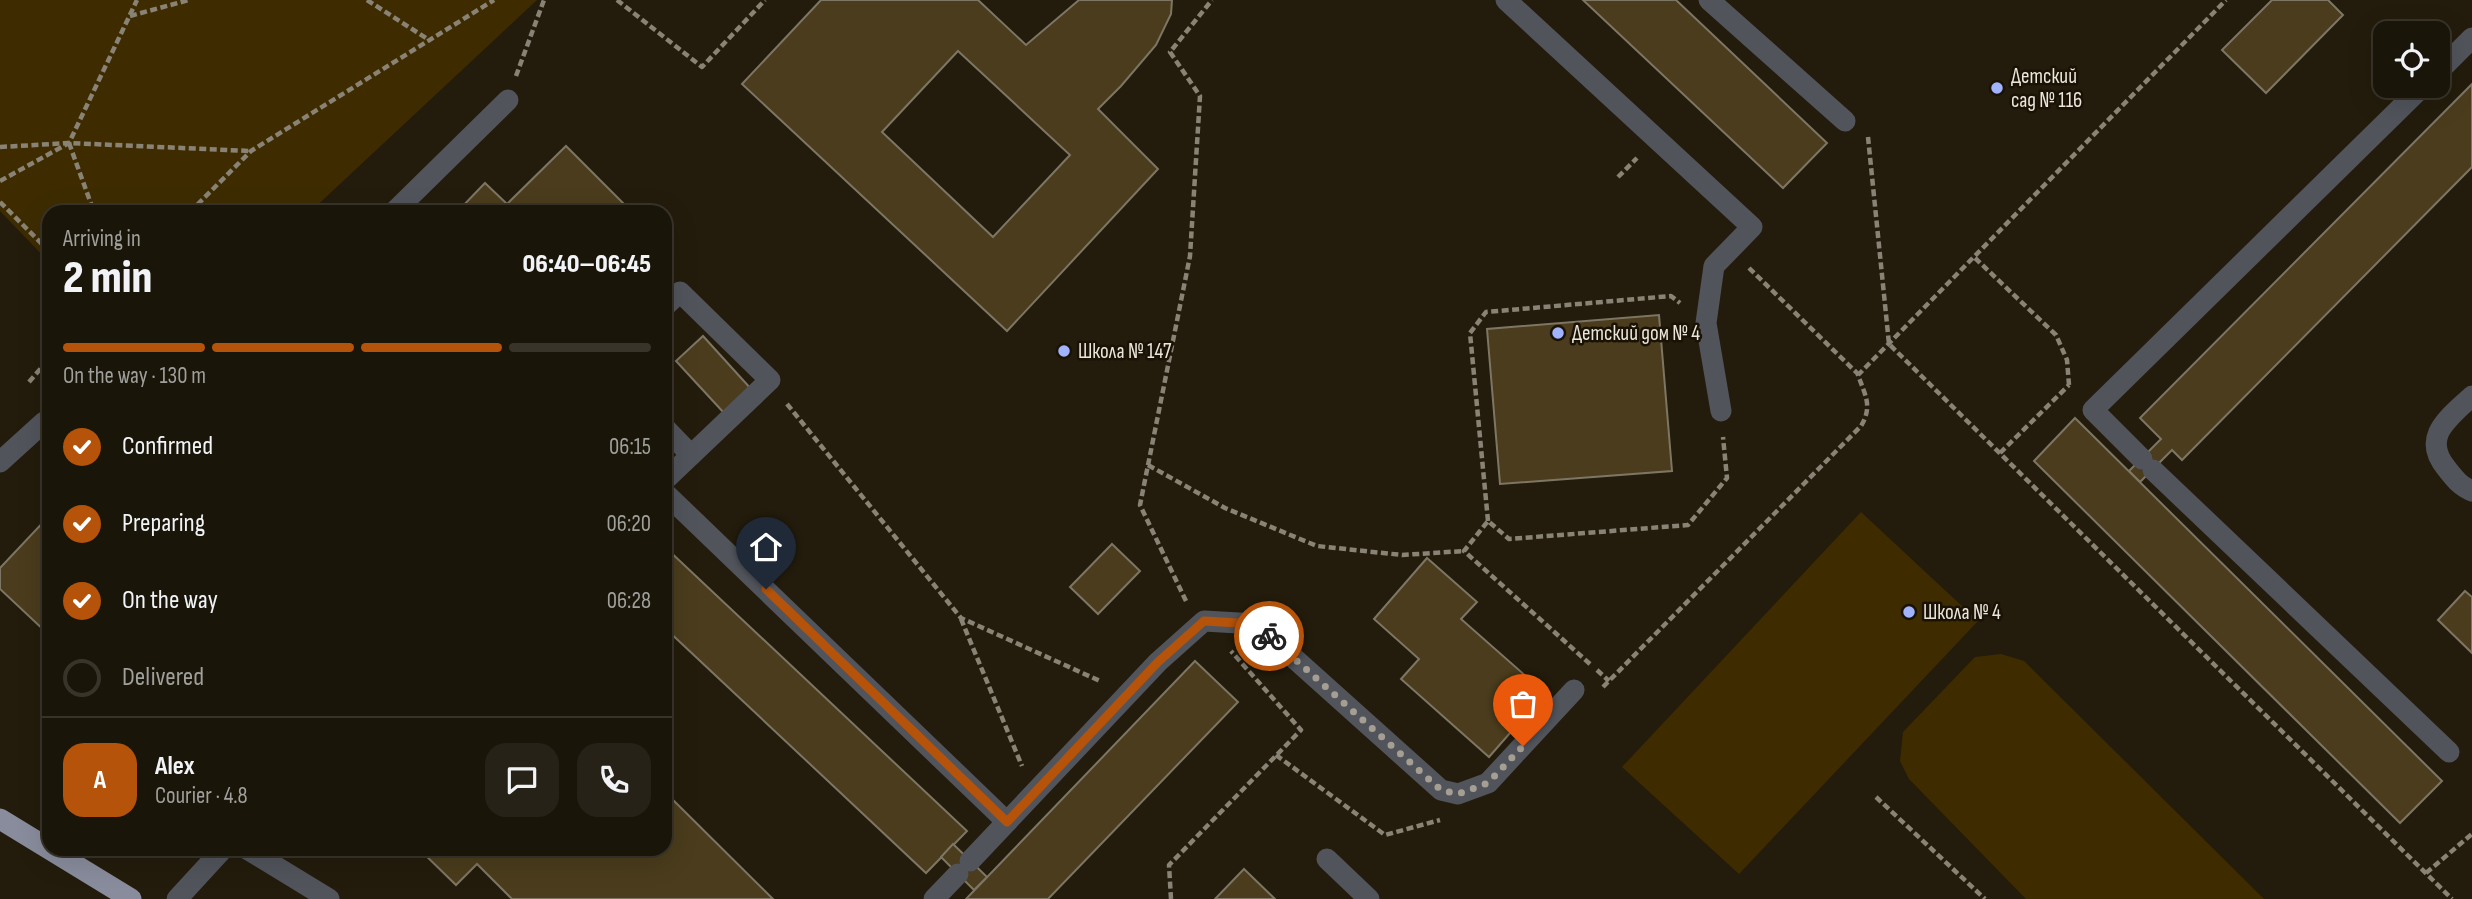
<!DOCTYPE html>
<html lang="en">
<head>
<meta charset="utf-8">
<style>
  body { margin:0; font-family:"Sofia Sans Condensed",sans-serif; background:#272217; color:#f1f3f6; height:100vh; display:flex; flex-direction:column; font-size:26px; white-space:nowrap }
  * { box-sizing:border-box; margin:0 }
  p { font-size:23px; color:#9f9f9c }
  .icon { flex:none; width:38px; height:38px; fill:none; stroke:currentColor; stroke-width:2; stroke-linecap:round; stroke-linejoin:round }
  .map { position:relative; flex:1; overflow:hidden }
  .panel { position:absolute; left:42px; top:205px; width:630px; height:651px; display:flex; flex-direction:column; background:#1a1509; border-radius:21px; box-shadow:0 7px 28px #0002,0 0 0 2px #38342a }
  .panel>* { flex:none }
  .tools { position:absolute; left:2373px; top:21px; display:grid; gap:14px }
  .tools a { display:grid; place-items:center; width:77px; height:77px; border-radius:14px; background:#1a1509; box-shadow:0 7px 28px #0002,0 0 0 2px #38342a; font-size:35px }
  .pin { position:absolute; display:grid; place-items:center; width:60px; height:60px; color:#fff; margin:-72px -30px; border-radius:50% 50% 50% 0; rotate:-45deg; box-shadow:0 0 7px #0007 }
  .pin .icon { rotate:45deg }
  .courier { position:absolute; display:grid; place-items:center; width:70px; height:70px; margin:-35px; border:5px solid #b45309; border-radius:50%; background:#fff; color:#222; box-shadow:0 2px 9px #0007 }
  .head em { font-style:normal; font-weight:800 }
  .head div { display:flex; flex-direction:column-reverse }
  .head { display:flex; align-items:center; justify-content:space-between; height:119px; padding:0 21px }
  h1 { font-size:46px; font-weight:800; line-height:52px }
  .bar { display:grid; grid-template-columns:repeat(4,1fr); gap:10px 7px; align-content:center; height:84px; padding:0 21px }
  .bar i { height:9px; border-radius:5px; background:#38342a }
  .bar .selected { background:#b45309 }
  .bar p { grid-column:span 4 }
  .line { display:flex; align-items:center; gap:18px; padding:0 21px; border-top:2px solid #38342a }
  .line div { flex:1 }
  .round { display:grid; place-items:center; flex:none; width:74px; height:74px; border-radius:21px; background:#272217 }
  ol { padding:0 21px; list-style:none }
  li { display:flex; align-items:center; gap:21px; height:77px }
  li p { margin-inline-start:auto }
  li .icon { padding:7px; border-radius:50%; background:#b45309; color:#fff; stroke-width:4 }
  li:last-child { color:#9f9f9c }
  li i { width:38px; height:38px; border:4px solid #38342a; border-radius:50% }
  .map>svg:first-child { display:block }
</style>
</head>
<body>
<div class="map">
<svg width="2472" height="899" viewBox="0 0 2472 899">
  <rect width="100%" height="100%" fill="#231c0c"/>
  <g fill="#3e2c00">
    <polygon points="0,0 537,0 310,212 49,212 49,262 0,211"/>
    <polygon points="1861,512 1978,621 1739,874 1622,767"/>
    <polygon points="2001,654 2024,661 2264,899 2026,899 1909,779 1900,761 1903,732 1975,657"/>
  </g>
  <g fill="#4a3c1c" stroke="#7e7664" stroke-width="2" fill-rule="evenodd">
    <path d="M821 0H978L1026 45 1079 0H1172L1171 14 1156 45 1121 86 1098 109 1158 169 1007 331 742 84ZM958 51 1070 155 993 237 882 132Z"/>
    <polygon points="1583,0 1676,0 1827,143 1783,188"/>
    <polygon points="2272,0 2328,0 2343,15 2266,93 2222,50"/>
    <polygon points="2472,84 2472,167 2182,460 2172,450 2140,482 2129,471 2161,439 2140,418"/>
    <polygon points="566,146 632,212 514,212 507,204"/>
    <polygon points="485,183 507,204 514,212 457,212"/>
    <polygon points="1659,315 1672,471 1500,484 1487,329"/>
    <polygon points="703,336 752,390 725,414 676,361"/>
    <polygon points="2075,418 2442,781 2400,823 2034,461"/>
    <polygon points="49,516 49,635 0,589 0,568"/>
    <polygon points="1112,544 1140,571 1098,614 1070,587"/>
    <polygon points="665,547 967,831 926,873 665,628"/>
    <polygon points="1427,558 1477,602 1461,619 1545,693 1489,757 1401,679 1419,659 1374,619"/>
    <polygon points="2465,591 2472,597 2472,653 2438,620"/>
    <polygon points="1195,661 1238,702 1048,899 966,899"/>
    <polygon points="665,792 773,899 512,899 477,864 456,885 419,849 665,849"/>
    <polygon points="953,844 987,877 974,890 941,857"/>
    <polygon points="1244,869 1275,899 1215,899"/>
  </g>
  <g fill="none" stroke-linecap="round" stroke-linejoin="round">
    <g stroke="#898376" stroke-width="4.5" stroke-dasharray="7 3.5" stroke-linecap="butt">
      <polyline points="367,0 429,40"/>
      <polyline points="617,0 702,67 765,0"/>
      <polyline points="130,16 189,0"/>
      <polyline points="516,76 544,0"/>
      <polyline points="1868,137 1889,344 2452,899"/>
      <polyline points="69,143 94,212"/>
      <polyline points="0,147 69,143 250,151"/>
      <polyline points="1618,177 1637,158"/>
      <polyline points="0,181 69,143 137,0"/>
      <polyline points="0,202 49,251"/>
      <polyline points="190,212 251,151 494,0"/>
      <polyline points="1975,258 2056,335 2067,360 2069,385"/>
      <polyline points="1749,268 1858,374"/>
      <polyline points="29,382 49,359"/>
      <polyline points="787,404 961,618 1100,681"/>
      <polyline points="2000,453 2069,385"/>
      <polyline points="1148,465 1225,508 1317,546 1402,555 1464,551"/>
      <polyline points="1488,521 1470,333 1486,312 1671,296 1680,303"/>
      <polyline points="1186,601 1140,505 1190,256 1200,96 1170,52 1212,0"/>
      <polyline points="961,619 1022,766"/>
      <polyline points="1590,664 1464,551 1488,521 1509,539 1688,525 1727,478 1723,437"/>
      <polyline points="1597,670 1609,681"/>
      <path d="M1603 687 1861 426C1873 406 1865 395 1858 375L2226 0"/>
      <polyline points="1276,755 1385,835 1440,820"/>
      <polyline points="1876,797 1985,899"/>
      <polyline points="2426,873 2472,834"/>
      <polyline points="1171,899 1169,865 1301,730 1231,651"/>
    </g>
    <g stroke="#52545c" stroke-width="21">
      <polyline points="1506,0 1752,227 1714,266 1706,323 1721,411"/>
      <polyline points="1709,0 1845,121"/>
      <polyline points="2438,72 2472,38"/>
      <polyline points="394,212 508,100"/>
      <polyline points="665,306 680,292 770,380 665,480"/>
      <path d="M2472 396C2449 418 2420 437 2447 469 2455 479 2460 486 2472 491"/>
      <polyline points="665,428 691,455"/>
      <polyline points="2142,459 2093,410 2423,86"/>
      <polyline points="0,462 44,422 49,427"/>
      <polyline points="2153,470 2449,752"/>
      <polyline points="665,493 1007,822"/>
      <polyline points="247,849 329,899"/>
      <polyline points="1327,859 1369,899"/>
      <polyline points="970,861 1158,662 1204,621 1256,624 1441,790 1458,794 1488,783 1574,690"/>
      <polyline points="177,899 223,849"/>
      <polyline points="934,899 958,874"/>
    </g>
    <polyline stroke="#888c9c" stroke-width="21" points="0,819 131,899"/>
  </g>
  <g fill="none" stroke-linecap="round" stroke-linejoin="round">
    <polyline stroke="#a59f93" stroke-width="7" stroke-dasharray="0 12.6" points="1269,636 1441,790 1458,794 1488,783 1523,746"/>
    <polyline stroke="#b45309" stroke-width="9" points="766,589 1007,822 1158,662 1204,621 1256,624 1269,636"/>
  </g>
  <g fill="#a1b3fd" stroke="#191205" stroke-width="2.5">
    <circle cx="1997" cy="88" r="7"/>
    <circle cx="1558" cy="333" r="7"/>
    <circle cx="1064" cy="351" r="7"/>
    <circle cx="1909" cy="612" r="7"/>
  </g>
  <g text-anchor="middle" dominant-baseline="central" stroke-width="5" stroke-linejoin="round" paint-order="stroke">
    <g font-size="21" fill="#ebe6dc" stroke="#191205" text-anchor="start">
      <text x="2011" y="76">Детский<tspan x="2011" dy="24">сад № 116</tspan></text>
      <text x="1572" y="333">Детский дом № 4</text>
      <text x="1078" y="351">Школа № 147</text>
      <text x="1923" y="612">Школа № 4</text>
    </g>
  </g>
</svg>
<div class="tools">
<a><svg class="icon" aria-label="locate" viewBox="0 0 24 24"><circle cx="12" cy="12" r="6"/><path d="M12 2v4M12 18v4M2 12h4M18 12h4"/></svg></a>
</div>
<div class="pin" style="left:1523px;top:746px;background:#ea580c"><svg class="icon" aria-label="bag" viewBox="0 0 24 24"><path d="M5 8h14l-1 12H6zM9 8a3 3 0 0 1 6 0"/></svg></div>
<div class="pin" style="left:766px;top:589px;background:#1f2937"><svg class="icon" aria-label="home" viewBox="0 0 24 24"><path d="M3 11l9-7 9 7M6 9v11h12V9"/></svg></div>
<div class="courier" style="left:1269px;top:636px"><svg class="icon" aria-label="bike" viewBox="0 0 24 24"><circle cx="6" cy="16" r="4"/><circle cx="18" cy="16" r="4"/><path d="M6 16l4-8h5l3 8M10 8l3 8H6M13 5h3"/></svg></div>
<section class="panel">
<div class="head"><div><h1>2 min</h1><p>Arriving in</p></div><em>06:40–06:45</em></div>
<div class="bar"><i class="selected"></i><i class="selected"></i><i class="selected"></i><i></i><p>On the way · 130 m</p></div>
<ol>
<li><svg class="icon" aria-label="check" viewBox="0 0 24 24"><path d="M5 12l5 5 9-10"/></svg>Confirmed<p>06:15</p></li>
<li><svg class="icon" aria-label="check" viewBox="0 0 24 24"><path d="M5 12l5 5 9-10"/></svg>Preparing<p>06:20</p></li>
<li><svg class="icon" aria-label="check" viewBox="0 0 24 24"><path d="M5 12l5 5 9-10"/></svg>On the way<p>06:28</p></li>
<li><i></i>Delivered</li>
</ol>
<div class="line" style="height:126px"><b class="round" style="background:#b45309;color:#fff">A</b><div><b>Alex</b><p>Courier · 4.8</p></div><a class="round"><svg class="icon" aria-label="chat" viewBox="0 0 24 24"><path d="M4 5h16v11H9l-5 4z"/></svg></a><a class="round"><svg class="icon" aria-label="phone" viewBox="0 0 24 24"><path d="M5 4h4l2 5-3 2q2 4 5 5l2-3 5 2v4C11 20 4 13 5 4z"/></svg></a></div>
</section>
</div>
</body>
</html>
